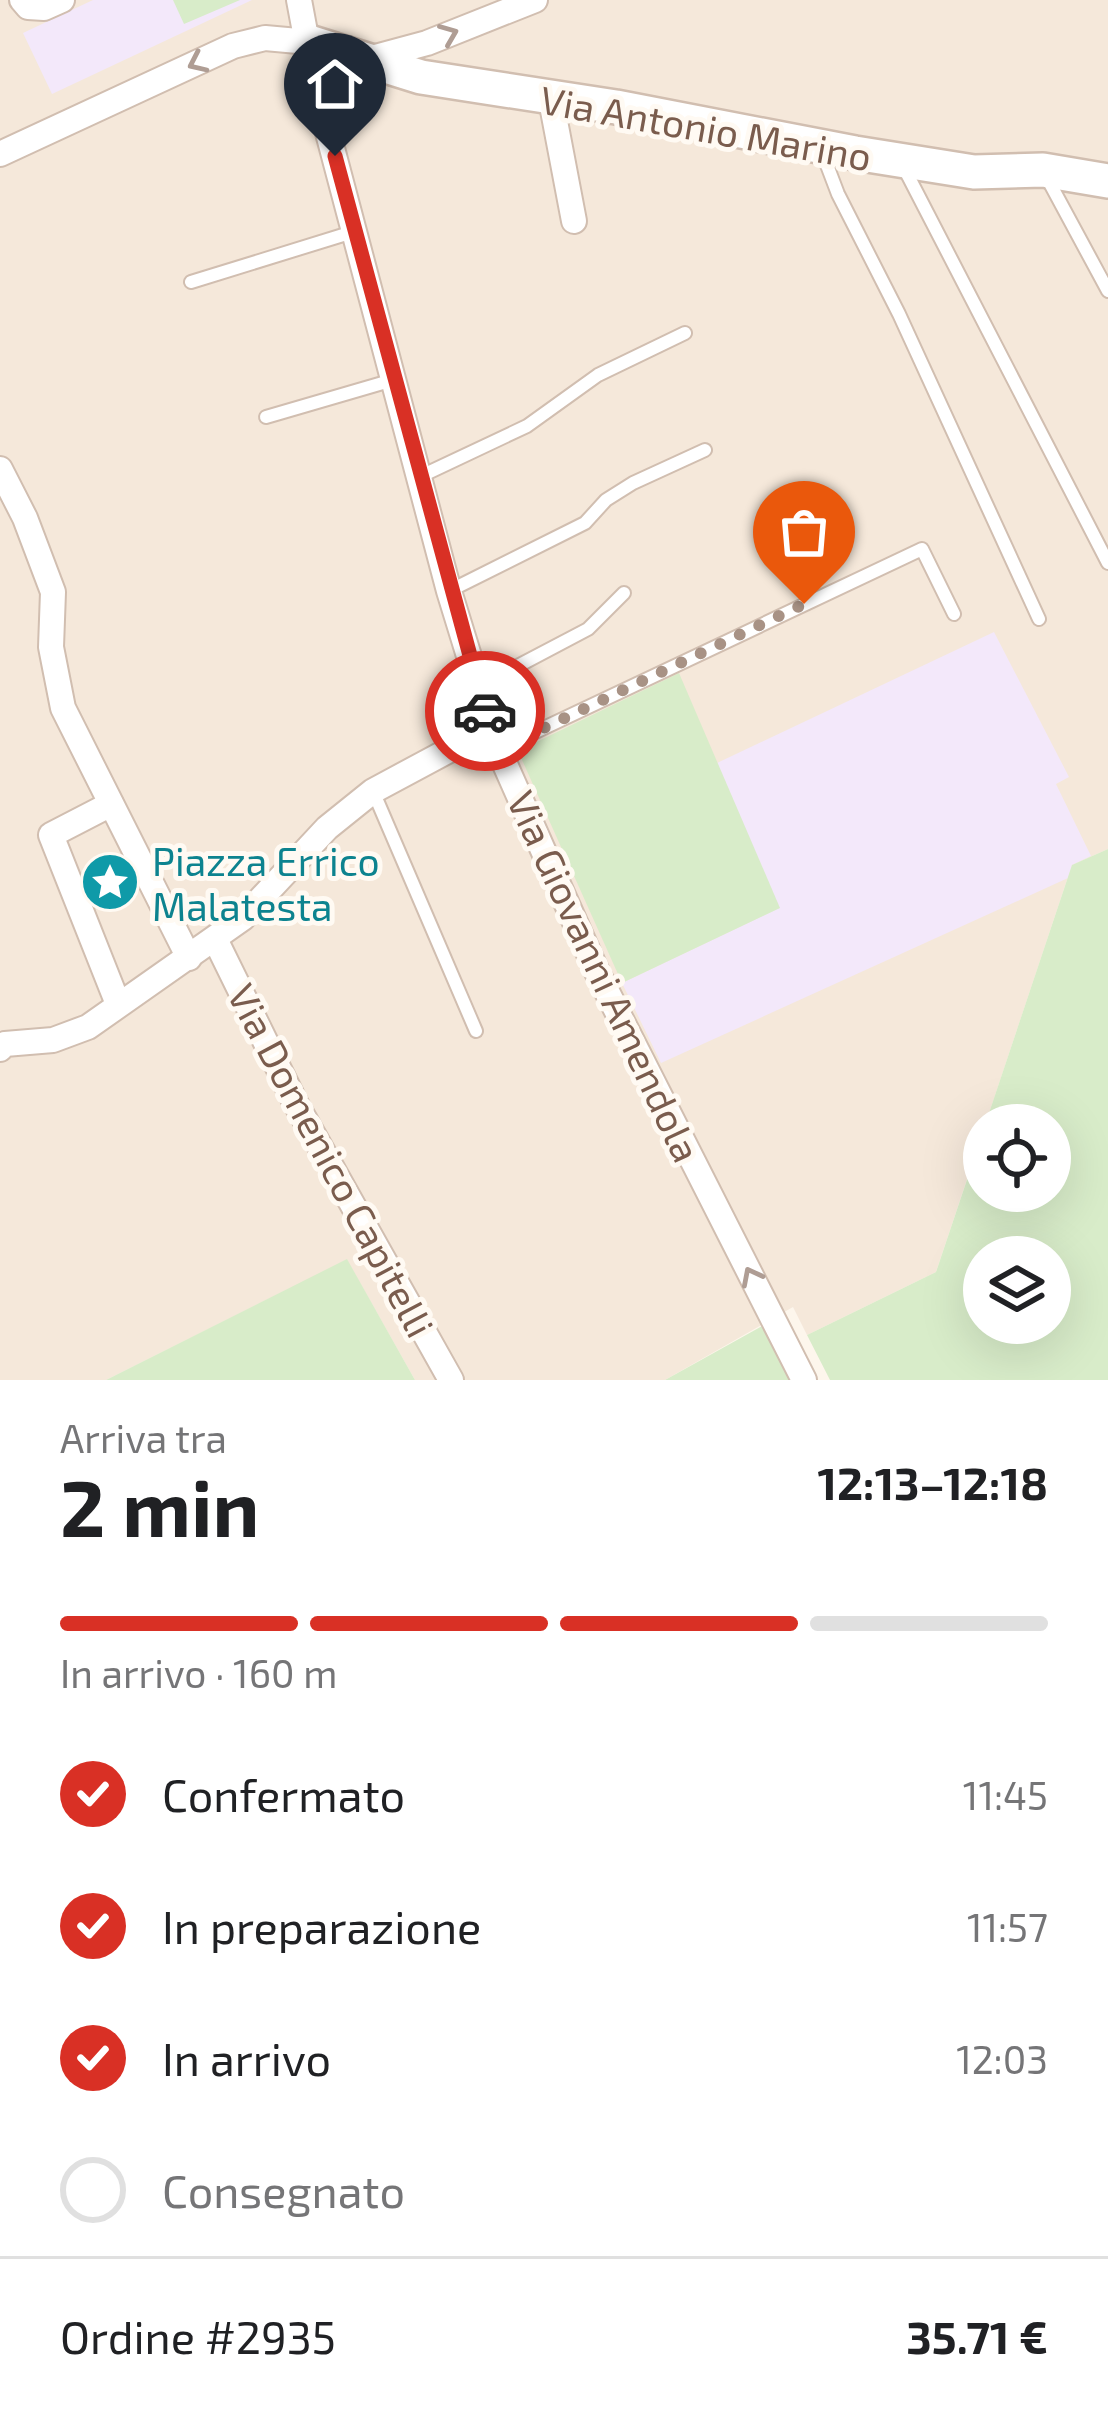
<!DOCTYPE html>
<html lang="it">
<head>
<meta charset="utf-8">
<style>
  body { margin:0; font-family:"Exo 2",sans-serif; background:#f6f6f6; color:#202124; height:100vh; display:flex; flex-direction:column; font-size:45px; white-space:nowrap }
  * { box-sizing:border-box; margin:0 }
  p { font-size:39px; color:#757577 }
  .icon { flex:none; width:66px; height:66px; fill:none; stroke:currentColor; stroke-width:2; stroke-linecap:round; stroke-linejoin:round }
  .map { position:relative; height:1380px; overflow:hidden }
  .side { display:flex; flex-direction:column; background:#fff; flex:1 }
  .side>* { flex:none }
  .buttons { position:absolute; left:963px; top:1104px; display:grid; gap:24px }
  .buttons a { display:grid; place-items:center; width:108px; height:108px; border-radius:50%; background:#fff; box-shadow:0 12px 48px #0002; font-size:60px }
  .pin { position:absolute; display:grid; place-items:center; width:102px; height:102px; color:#fff; margin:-123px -51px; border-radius:50% 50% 50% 0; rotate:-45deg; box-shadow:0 0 12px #0007 }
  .pin .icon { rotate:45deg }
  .courier { position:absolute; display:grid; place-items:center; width:120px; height:120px; margin:-60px; border:9px solid #d93025; border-radius:50%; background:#fff; color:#222; box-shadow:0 3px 15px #0007 }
  .headline em { font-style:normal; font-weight:700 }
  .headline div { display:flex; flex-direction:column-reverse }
  .headline { display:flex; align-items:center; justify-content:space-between; height:204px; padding:0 60px }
  h1 { font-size:78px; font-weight:700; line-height:90px }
  .bar { display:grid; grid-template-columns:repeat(4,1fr); gap:18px 12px; align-content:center; height:144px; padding:0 60px }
  .bar i { height:15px; border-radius:9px; background:#e0e0e0 }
  .bar .selected { background:#d93025 }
  .bar p { grid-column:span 4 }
  .line { display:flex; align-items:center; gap:30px; padding:0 60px; border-top:3px solid #e0e0e0 }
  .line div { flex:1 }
  ol { padding:0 60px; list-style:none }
  li { display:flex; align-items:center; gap:36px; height:132px }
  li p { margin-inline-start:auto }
  li .icon { padding:12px; border-radius:50%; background:#d93025; color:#fff; stroke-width:4 }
  li:last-child { color:#757577 }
  li i { width:66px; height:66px; border:6px solid #e0e0e0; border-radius:50% }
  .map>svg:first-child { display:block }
</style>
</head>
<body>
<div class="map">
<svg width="1108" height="1380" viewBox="0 0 1108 1380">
  <rect width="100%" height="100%" fill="#fdf6ec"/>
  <polygon fill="#f5e8da" points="0,0 1108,0 1108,849 1072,865 936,1272 807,1335 793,1307 665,1380 415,1380 347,1260 106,1380 0,1380"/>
  <g fill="#f3e8fa">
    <polygon points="93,0 252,0 52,94 23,33"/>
    <polygon points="994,632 1069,777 1056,784 1091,856 1072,865 1068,878 661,1063 622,983 779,908 717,763"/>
  </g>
  <g fill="#d8ecc9" fill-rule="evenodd">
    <polygon points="173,0 240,0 184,24"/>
    <polygon points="679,673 780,908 622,983 518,751"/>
    <path d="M1108 849V1380H830L807 1335 936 1272 984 1129V1191H1050V1125H985L1072 865ZM1050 1257V1323H984V1257Z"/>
    <polygon points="347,1259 415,1380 106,1380"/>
    <polygon points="766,1324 795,1380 665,1380"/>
  </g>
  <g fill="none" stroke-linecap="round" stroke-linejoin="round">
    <g stroke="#d1beb0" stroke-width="16">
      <g id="service">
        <polyline points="822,152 838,194 899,314 1039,619"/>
        <polyline points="902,164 1108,563"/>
        <polyline points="1046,176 1108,291"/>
        <polyline points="191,282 356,231"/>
        <polyline points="266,417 393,380"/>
        <polyline points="419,477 527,426 598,375 685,333"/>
        <polyline points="449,591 585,523 606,500 633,483 705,450"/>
        <polyline points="476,688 588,629 624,593"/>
        <polyline points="496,744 529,735 922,549 954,614"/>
        <polyline points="373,791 476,1031"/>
      </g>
    </g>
    <g stroke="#d1beb0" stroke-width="28">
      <g id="minor">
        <polyline points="22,0 28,7 44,8 62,0"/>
        <polyline points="299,0 314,80 449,591 496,744 597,972 804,1380"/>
        <polyline points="364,60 427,43 535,0"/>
        <polyline points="551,100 574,221"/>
        <polyline points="0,154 233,46 265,38 309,42"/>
        <polyline points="0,469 25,518 53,592 51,647 63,708 189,958"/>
        <polyline points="111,804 51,835 118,1004"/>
        <polyline points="215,939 296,1104 451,1380"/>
        <polyline points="0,1049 5,1044 53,1040 88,1027 243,918 327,828 373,791 468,740 496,744"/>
      </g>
    </g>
    <g stroke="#d1beb0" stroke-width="38">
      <polyline id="tertiary" points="309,42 421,77 616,107 855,153 974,172 1043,170 1108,181"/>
    </g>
    <use href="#service" stroke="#fff" stroke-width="12"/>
    <use href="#minor" stroke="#fff" stroke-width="24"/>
    <use href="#tertiary" stroke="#fff" stroke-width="33"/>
  </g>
  <defs><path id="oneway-chevron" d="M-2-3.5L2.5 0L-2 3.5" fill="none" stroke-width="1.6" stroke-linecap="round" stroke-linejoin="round" transform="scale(3)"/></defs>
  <g stroke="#af9d94">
    <use href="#oneway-chevron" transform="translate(449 34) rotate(-22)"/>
    <use href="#oneway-chevron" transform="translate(197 63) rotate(155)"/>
    <use href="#oneway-chevron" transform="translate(751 1276) rotate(-117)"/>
  </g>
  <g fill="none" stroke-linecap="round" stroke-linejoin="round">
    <polyline stroke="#a89285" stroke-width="12" stroke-dasharray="0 21.6" points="485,711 496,744 529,735 804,604"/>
    <polyline stroke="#d93025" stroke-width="15" points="335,156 485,711"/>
  </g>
  <defs>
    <g id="sight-disc" transform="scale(3)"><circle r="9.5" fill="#0f9aa8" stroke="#fffaf3"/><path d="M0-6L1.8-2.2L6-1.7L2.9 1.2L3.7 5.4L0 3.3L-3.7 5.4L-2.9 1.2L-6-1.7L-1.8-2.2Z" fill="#fff"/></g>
  </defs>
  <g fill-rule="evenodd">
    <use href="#sight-disc" x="110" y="882"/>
  </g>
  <g text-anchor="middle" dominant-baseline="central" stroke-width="10" stroke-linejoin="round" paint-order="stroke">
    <g font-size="39" fill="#7a5c4d" stroke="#fffaf3">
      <text transform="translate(706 127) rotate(10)">Via Antonio Marino</text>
      <text transform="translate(605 976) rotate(65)">Via Giovanni Amendola</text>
      <text transform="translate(332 1160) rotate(62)">Via Domenico Capitelli</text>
    </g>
    <g font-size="39" fill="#0d838f" stroke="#fffaf3" text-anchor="start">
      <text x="152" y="860">Piazza Errico<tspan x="152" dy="45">Malatesta</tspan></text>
    </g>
  </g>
</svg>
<div class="buttons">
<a><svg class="icon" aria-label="locate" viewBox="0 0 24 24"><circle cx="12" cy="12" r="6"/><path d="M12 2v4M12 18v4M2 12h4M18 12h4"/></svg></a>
<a><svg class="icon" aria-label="layers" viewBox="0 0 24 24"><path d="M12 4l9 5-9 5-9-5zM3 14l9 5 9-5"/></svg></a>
</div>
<div class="pin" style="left:804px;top:604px;background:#ea580c"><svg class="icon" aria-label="bag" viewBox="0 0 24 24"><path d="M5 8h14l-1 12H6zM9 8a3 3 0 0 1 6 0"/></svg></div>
<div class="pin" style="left:335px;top:156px;background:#1f2937"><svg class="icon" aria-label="home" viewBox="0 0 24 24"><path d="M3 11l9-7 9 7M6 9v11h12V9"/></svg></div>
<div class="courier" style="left:485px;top:711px"><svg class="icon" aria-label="car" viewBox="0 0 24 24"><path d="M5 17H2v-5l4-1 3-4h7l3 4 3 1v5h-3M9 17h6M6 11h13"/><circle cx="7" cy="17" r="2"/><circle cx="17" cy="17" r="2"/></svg></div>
</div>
<section class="side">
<div class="headline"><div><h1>2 min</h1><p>Arriva tra</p></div><em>12:13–12:18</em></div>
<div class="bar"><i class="selected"></i><i class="selected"></i><i class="selected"></i><i></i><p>In arrivo · 160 m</p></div>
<ol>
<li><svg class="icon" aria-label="check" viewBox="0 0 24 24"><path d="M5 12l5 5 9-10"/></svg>Confermato<p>11:45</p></li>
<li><svg class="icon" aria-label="check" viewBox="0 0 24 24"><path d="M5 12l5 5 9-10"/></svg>In preparazione<p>11:57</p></li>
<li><svg class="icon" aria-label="check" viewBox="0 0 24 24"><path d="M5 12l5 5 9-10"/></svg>In arrivo<p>12:03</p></li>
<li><i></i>Consegnato</li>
</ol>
<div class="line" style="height:156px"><div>Ordine #2935</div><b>35.71 €</b></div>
</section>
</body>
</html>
